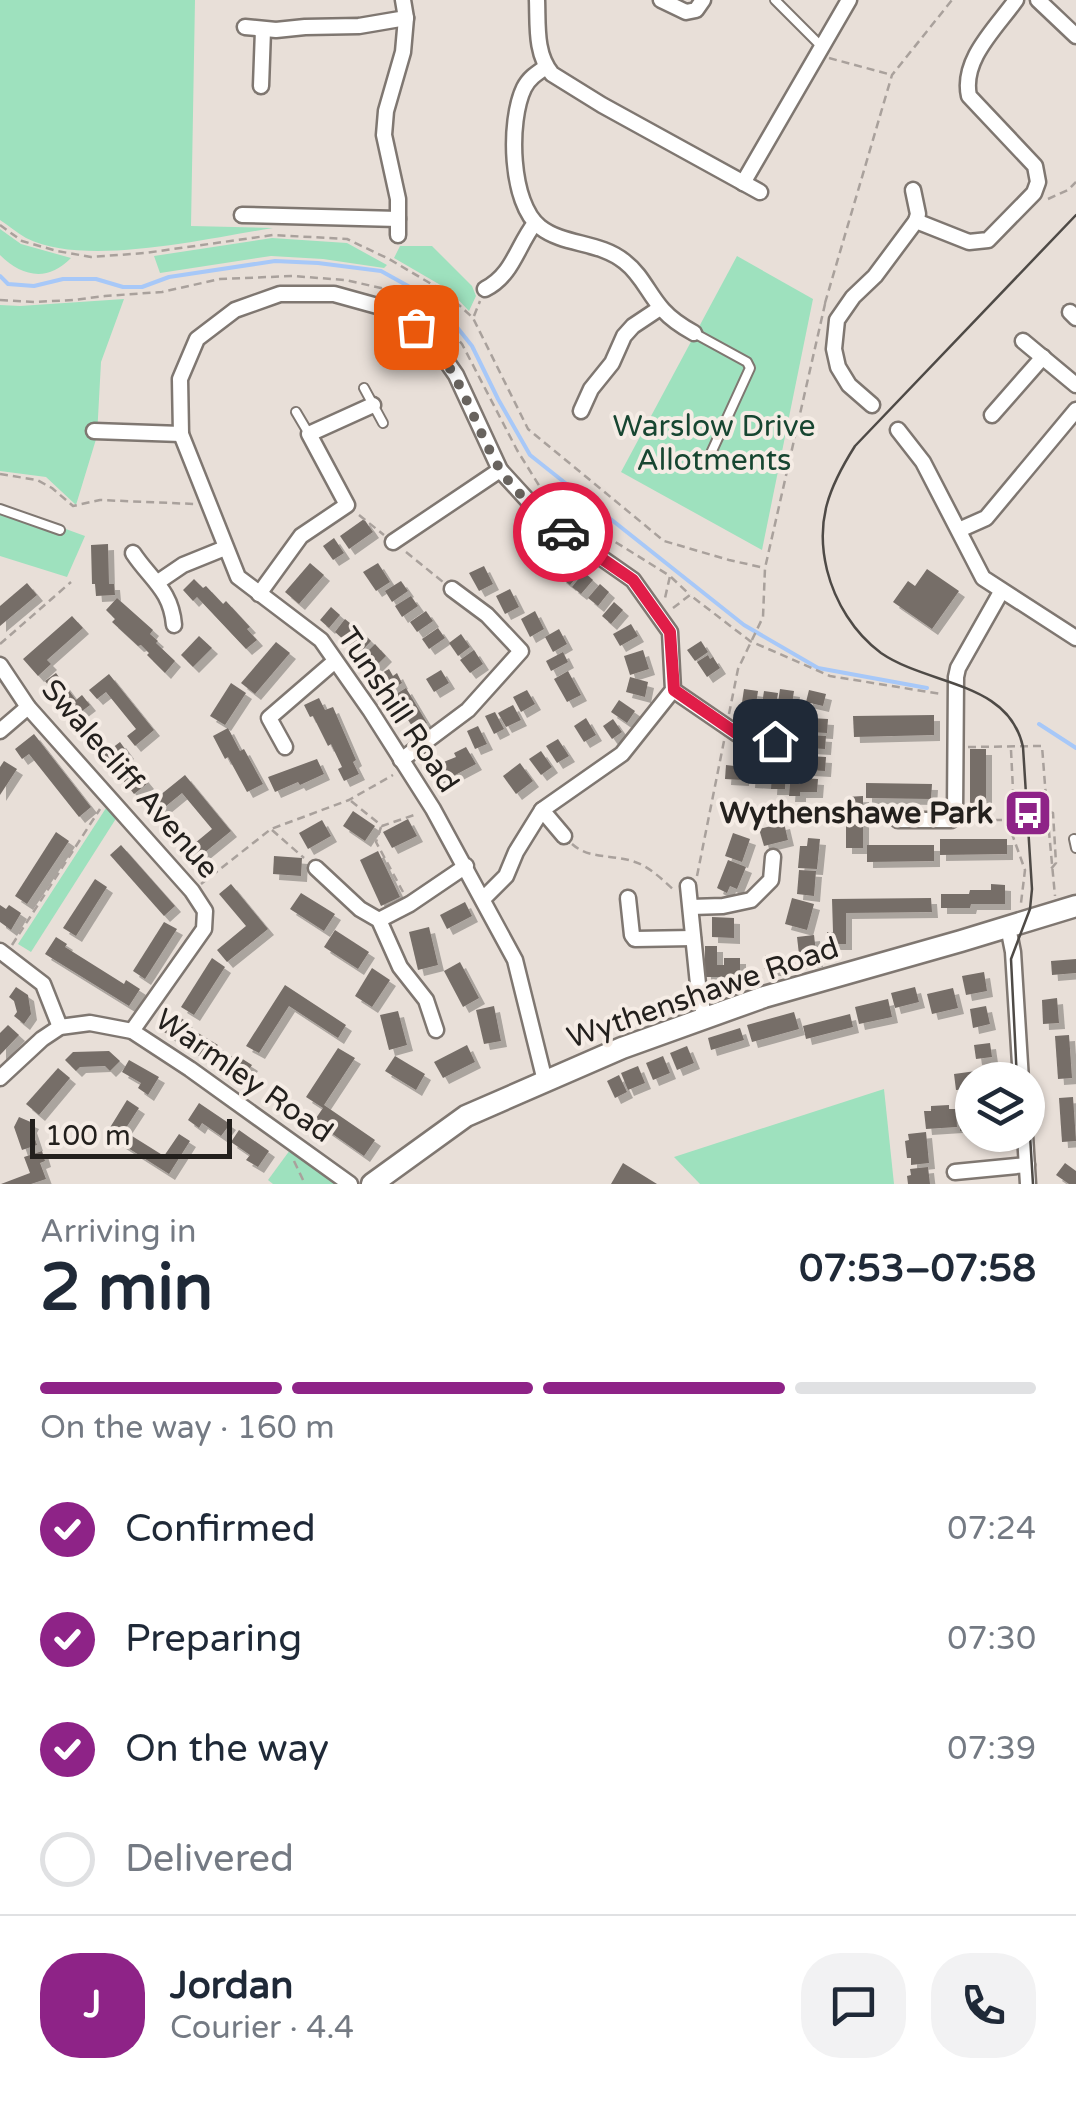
<!DOCTYPE html>
<html lang="en">
<head>
<meta charset="utf-8">
<style>
  body { margin:0; font-family:"Varela Round",sans-serif; background:#f2f2f3; color:#1f2937; height:100vh; display:flex; flex-direction:column; font-size:38px; white-space:nowrap }
  * { box-sizing:border-box; margin:0 }
  p { font-size:32px; color:#747a83 }
  .icon { flex:none; width:55px; height:55px; fill:none; stroke:currentColor; stroke-width:2; stroke-linecap:round; stroke-linejoin:round }
  .map { position:relative; height:1184px; overflow:hidden }
  .details { display:flex; flex-direction:column; background:#fff; flex:1 }
  .details>* { flex:none }
  .tools { position:absolute; left:955px; top:1062px; display:grid; gap:20px }
  .tools a { display:grid; place-items:center; width:90px; height:90px; border-radius:50%; background:#fff; box-shadow:0 2px 8px #0004; font-size:50px }
  .scale { position:absolute; left:30px; bottom:25px; width:202px; box-sizing:border-box; padding-left:10px; border:5px solid #23201d; border-top:0; font-size:28px; line-height:35px; white-space:nowrap; color:#23201d; -webkit-text-stroke:8px #f5ece5; paint-order:stroke }
  .pin { position:absolute; display:grid; place-items:center; width:85px; height:85px; color:#fff; margin:-42px; border-radius:20px; box-shadow:0 5px 15px #0006 }
  .courier { position:absolute; display:grid; place-items:center; width:100px; height:100px; margin:-50px; border:8px solid #e11d48; border-radius:50%; background:#fff; color:#222; box-shadow:0 2px 12px #0007 }
  .overview em { font-style:normal; font-weight:700 }
  .overview div { display:flex; flex-direction:column-reverse }
  .overview { display:flex; align-items:center; justify-content:space-between; height:170px; padding:0 40px }
  h1 { font-size:65px; font-weight:700; line-height:75px }
  .bar { display:grid; grid-template-columns:repeat(4,1fr); gap:15px 10px; align-content:center; height:120px; padding:0 40px }
  .bar i { height:12px; border-radius:8px; background:#e0e1e3 }
  .bar .current { background:#8e2387 }
  .bar p { grid-column:span 4 }
  .line { display:flex; align-items:center; gap:25px; padding:0 40px; border-top:2px solid #e0e1e3 }
  .line div { flex:1 }
  .round { display:grid; place-items:center; flex:none; width:105px; height:105px; border-radius:40px; background:#f2f2f3 }
  ol { padding:0 40px; list-style:none }
  li { display:flex; align-items:center; gap:30px; height:110px }
  li p { margin-inline-start:auto }
  li .icon { padding:10px; border-radius:50%; background:#8e2387; color:#fff; stroke-width:4 }
  li:last-child { color:#747a83 }
  li i { width:55px; height:55px; border:5px solid #e0e1e3; border-radius:50% }
  .map>svg:first-child { display:block }
</style>
</head>
<body>
<div class="map">
<svg width="1076" height="1184" viewBox="0 0 1076 1184">
  <defs>
    <filter id="shadow"><feDropShadow dx="6" dy="6" stdDeviation="0" flood-color="#0004"/></filter>
  </defs>
  <rect width="100%" height="100%" fill="#e8dfd8"/>
  <g fill="#9ee1be">
    <path d="M0 0H195L191 226 273 228C208 238 85 268 26 238 17 233 8 225 0 220Z"/>
    <path d="M0 229 21 244 71 258C48 282 22 277 0 255Z"/>
    <polygon points="272,238 347,243 387,265 384,268 323,259 271,256 160,273 154,256"/>
    <polygon points="400,246 432,246 472,286 476,296 469,311 449,290 394,258"/>
    <polygon points="737,256 813,299 762,550 621,472"/>
    <polygon points="124,299 101,362 97,436 76,505 46,477 0,471 0,305 20,306"/>
    <polygon points="0,505 85,536 67,577 0,556"/>
    <polygon points="108,805 117,817 31,952 18,944"/>
    <polygon points="884,1089 894,1184 700,1184 674,1157"/>
    <polygon points="290,1150 338,1184 273,1184 268,1180"/>
  </g>
  <g fill="none" stroke-linecap="round" stroke-linejoin="round">
    <g stroke="#a7c8f8" stroke-width="4">
      <polyline points="0,276 8,284 34,286 63,279 96,279 123,287 142,287 169,277 275,261 318,263 381,271 437,302 472,346 498,399 530,455 744,625 818,668 927,688"/>
      <polyline points="1039,724 1076,748"/>
    </g>
  </g>
  <g fill="#766e68" filter="url(#shadow)">
    <polygon points="364,519 373,532 349,549 340,536"/>
    <polygon points="334,538 344,553 333,560 323,546"/>
    <polygon points="108,544 109,584 114,584 115,595 96,596 95,584 92,584 91,545"/>
    <polygon points="310,563 324,575 299,604 285,592"/>
    <polygon points="378,563 390,582 376,591 363,572"/>
    <polygon points="571,564 581,572 570,585 560,577"/>
    <polygon points="484,566 493,584 479,591 469,573"/>
    <polygon points="927,569 959,591 932,629 893,602 908,581 915,586"/>
    <polygon points="584,572 593,580 581,594 572,587"/>
    <polygon points="194,579 203,588 206,586 223,604 226,601 250,627 247,629 257,640 246,649 197,597 193,601 183,590"/>
    <polygon points="401,581 408,591 392,602 385,591"/>
    <polygon points="27,583 37,595 0,626 0,606"/>
    <polygon points="600,584 609,592 598,606 588,598"/>
    <polygon points="510,589 519,607 505,614 496,596"/>
    <polygon points="411,596 418,606 402,617 395,606"/>
    <polygon points="117,598 153,630 150,634 158,641 156,643 175,661 165,673 147,655 149,653 141,645 138,646 112,622 115,619 106,610"/>
    <polygon points="614,602 623,610 611,624 602,616"/>
    <polygon points="331,607 340,615 329,628 320,620"/>
    <polygon points="426,611 433,621 417,632 410,622"/>
    <polygon points="535,611 544,629 530,637 521,619"/>
    <polygon points="72,616 83,628 47,660 51,664 38,676 23,659"/>
    <polygon points="345,619 356,628 345,641 335,632"/>
    <polygon points="631,624 638,636 620,646 613,634"/>
    <polygon points="438,628 445,638 429,649 422,639"/>
    <polygon points="559,629 567,644 553,652 545,637"/>
    <polygon points="362,632 371,641 359,654 350,645"/>
    <polygon points="461,634 470,647 458,656 449,643"/>
    <polygon points="199,636 212,648 193,667 181,655"/>
    <polygon points="701,641 708,652 695,661 687,650"/>
    <polygon points="276,642 290,653 255,694 241,683"/>
    <polygon points="375,644 386,656 375,667 363,656"/>
    <polygon points="474,650 483,664 470,673 460,660"/>
    <polygon points="643,650 649,669 630,675 624,656"/>
    <polygon points="563,652 568,662 551,671 546,661"/>
    <polygon points="708,655 710,659 713,657 720,668 707,677 697,662"/>
    <polygon points="389,669 393,676 397,673 402,683 385,693 373,678"/>
    <polygon points="441,670 449,683 434,692 426,679"/>
    <polygon points="568,671 581,695 567,702 554,679"/>
    <polygon points="56,673 76,700 82,695 90,705 73,718 45,681"/>
    <polygon points="109,674 154,730 135,746 127,736 136,729 106,692 97,699 89,690"/>
    <polygon points="630,677 648,682 645,697 626,692"/>
    <polygon points="231,683 246,693 225,725 210,716"/>
    <polygon points="406,688 427,723 415,731 393,696"/>
    <polygon points="744,689 758,691 755,711 741,709"/>
    <polygon points="780,689 794,691 791,711 777,709"/>
    <polygon points="527,690 535,704 521,712 513,697"/>
    <polygon points="809,690 826,694 823,706 806,702"/>
    <polygon points="764,691 778,693 775,713 761,711"/>
    <polygon points="319,698 325,710 333,707 356,760 353,762 359,774 344,781 338,769 342,767 331,744 328,746 313,716 310,717 304,705"/>
    <polygon points="619,700 635,711 627,723 611,712"/>
    <polygon points="513,705 521,720 506,727 498,713"/>
    <polygon points="495,712 504,729 494,734 485,716"/>
    <polygon points="934,715 934,735 854,737 853,716"/>
    <polygon points="586,718 596,735 584,742 574,726"/>
    <polygon points="810,718 828,719 827,733 809,732"/>
    <polygon points="613,719 622,732 612,739 603,726"/>
    <polygon points="478,726 487,744 475,749 467,731"/>
    <polygon points="228,728 240,751 244,749 263,784 247,792 228,757 225,759 213,736"/>
    <polygon points="34,734 91,807 79,817 29,754 22,759 15,749"/>
    <polygon points="809,735 826,736 825,749 808,748"/>
    <polygon points="558,739 569,756 557,763 546,746"/>
    <polygon points="120,742 128,753 125,755 148,783 134,794 103,755"/>
    <polygon points="466,747 476,764 440,783 431,767 456,757 454,753"/>
    <rect x="970" y="749" width="16" height="63"/>
    <polygon points="541,751 552,767 541,775 529,759"/>
    <polygon points="808,756 826,757 825,771 807,770"/>
    <polygon points="317,759 324,774 300,785 298,782 275,792 268,777"/>
    <polygon points="4,761 17,769 0,795 0,767"/>
    <polygon points="520,763 533,781 516,794 503,776"/>
    <polygon points="726,765 743,767 743,780 725,779"/>
    <polygon points="750,768 767,769 766,783 749,782"/>
    <polygon points="772,772 786,773 785,789 771,789"/>
    <polygon points="185,775 231,831 204,853 210,860 197,870 183,853 212,829 182,793 154,816 141,801 154,790 159,796"/>
    <polygon points="801,778 818,779 817,792 800,792 800,796 789,796 790,783 800,784"/>
    <polygon points="866,783 932,784 931,799 866,798"/>
    <polygon points="863,796 863,848 846,848 846,797"/>
    <polygon points="353,811 375,826 365,841 343,826"/>
    <polygon points="408,819 417,836 392,848 383,832"/>
    <polygon points="322,820 331,836 308,849 299,833"/>
    <polygon points="784,823 788,840 764,846 759,829"/>
    <polygon points="56,832 69,841 27,904 15,896"/>
    <polygon points="733,833 750,839 742,862 725,856"/>
    <polygon points="808,838 820,839 817,869 798,868 800,846 807,846"/>
    <polygon points="940,839 1007,839 1007,854 940,855"/>
    <polygon points="121,845 175,906 164,916 110,855"/>
    <polygon points="867,845 934,845 934,861 867,862"/>
    <polygon points="378,851 400,897 381,906 360,860"/>
    <polygon points="274,856 302,858 301,876 273,874"/>
    <polygon points="728,860 746,867 737,889 730,886 727,893 717,888"/>
    <polygon points="799,870 816,871 814,896 797,894"/>
    <polygon points="95,879 107,887 76,936 63,928"/>
    <polygon points="231,884 268,929 227,962 217,950 246,926 219,894"/>
    <polygon points="991,884 1005,885 1005,904 971,904 970,908 941,908 941,894 969,894 970,890 991,890"/>
    <polygon points="301,893 335,914 324,931 290,909"/>
    <polygon points="792,898 814,904 807,930 785,924"/>
    <polygon points="931,898 932,912 846,913 846,944 827,944 827,932 833,932 832,899"/>
    <polygon points="465,902 472,916 447,929 440,915"/>
    <polygon points="0,905 6,909 9,905 21,913 11,930 0,922"/>
    <polygon points="712,917 734,918 734,938 712,937"/>
    <polygon points="164,922 177,929 145,979 133,971"/>
    <polygon points="429,927 438,965 418,970 409,932"/>
    <polygon points="335,930 369,952 358,969 324,947"/>
    <polygon points="814,935 817,961 800,963 797,937"/>
    <polygon points="56,937 67,944 65,947 124,984 126,980 140,989 129,1006 45,954"/>
    <polygon points="705,946 717,946 717,965 724,965 724,958 740,958 740,977 705,977"/>
    <polygon points="765,955 785,956 784,971 764,969"/>
    <polygon points="212,958 225,967 194,1015 181,1007"/>
    <polygon points="1076,959 1076,973 1052,975 1051,961"/>
    <polygon points="460,962 479,998 463,1007 444,971"/>
    <polygon points="372,968 390,980 372,1007 355,996"/>
    <polygon points="984,972 987,991 966,995 962,976"/>
    <polygon points="285,985 346,1025 338,1038 289,1006 259,1053 246,1046"/>
    <polygon points="16,987 28,995 31,1014 24,1024 14,1016 17,1012 14,1001 9,997"/>
    <polygon points="915,987 919,1002 895,1008 891,993"/>
    <polygon points="953,988 958,1008 932,1014 927,994"/>
    <polygon points="1057,998 1059,1023 1043,1024 1042,1000"/>
    <polygon points="888,999 892,1017 859,1024 855,1007"/>
    <polygon points="494,1006 501,1041 484,1044 476,1010"/>
    <polygon points="986,1006 990,1024 973,1028 970,1009"/>
    <polygon points="398,1011 407,1045 389,1050 380,1015"/>
    <polygon points="794,1012 799,1029 752,1042 747,1025"/>
    <polygon points="175,1014 187,1022 185,1025 218,1045 209,1060 164,1032"/>
    <polygon points="850,1014 853,1027 806,1039 803,1026"/>
    <polygon points="8,1025 19,1035 0,1055 0,1033"/>
    <polygon points="740,1028 744,1040 711,1050 708,1038"/>
    <polygon points="1069,1035 1072,1078 1058,1079 1055,1036"/>
    <polygon points="990,1043 992,1057 976,1059 974,1045"/>
    <polygon points="467,1045 475,1062 443,1078 434,1062"/>
    <polygon points="687,1046 694,1063 677,1070 670,1053"/>
    <polygon points="338,1048 355,1058 324,1105 375,1140 364,1156 314,1121 323,1108 306,1097"/>
    <polygon points="220,1049 239,1061 241,1058 252,1065 242,1080 212,1061"/>
    <polygon points="109,1051 120,1061 110,1071 105,1066 80,1067 76,1071 65,1060 73,1052"/>
    <polygon points="395,1056 425,1074 416,1090 385,1071"/>
    <polygon points="663,1056 670,1073 653,1080 646,1063"/>
    <polygon points="129,1060 159,1077 148,1095 138,1088 141,1083 122,1072"/>
    <polygon points="638,1066 645,1083 628,1090 621,1073"/>
    <polygon points="58,1068 70,1078 39,1115 26,1104"/>
    <polygon points="976,1071 977,1080 972,1080 972,1089 956,1090 954,1074"/>
    <polygon points="619,1075 627,1092 615,1098 607,1081"/>
    <polygon points="1073,1097 1076,1141 1062,1142 1059,1098"/>
    <polygon points="127,1100 139,1108 124,1131 164,1156 179,1134 190,1141 169,1174 106,1134"/>
    <polygon points="199,1103 230,1124 221,1136 202,1123 199,1128 188,1120"/>
    <polygon points="949,1105 949,1109 956,1109 957,1127 926,1129 924,1111 931,1111 931,1106"/>
    <polygon points="966,1109 972,1109 972,1131 960,1131 959,1113 966,1113"/>
    <polygon points="19,1117 33,1123 31,1127 37,1145 22,1150 14,1127"/>
    <polygon points="239,1130 269,1151 258,1167 246,1160 250,1155 231,1142"/>
    <polygon points="926,1132 929,1163 911,1165 911,1158 907,1158 905,1141 909,1140 908,1134"/>
    <polygon points="42,1151 45,1161 40,1163 46,1179 31,1184 1,1184 30,1173 24,1157"/>
    <polygon points="623,1163 657,1184 611,1184"/>
    <polygon points="1065,1163 1076,1171 1076,1184 1069,1184 1056,1175"/>
    <polygon points="928,1167 930,1184 908,1184 907,1176 911,1175 910,1169"/>
  </g>
  <g fill="none" stroke-linecap="round" stroke-linejoin="round">
    <g stroke="#7f7771" stroke-width="12">
      <g id="service">
        <polyline points="775,0 821,46"/>
        <polyline points="694,333 747,362 750,368 706,464"/>
        <polyline points="364,388 383,423"/>
        <polyline points="296,412 309,434"/>
        <polyline points="0,509 60,530"/>
        <polyline points="1074,839 1076,848"/>
      </g>
    </g>
    <g stroke="#7f7771" stroke-width="19">
      <g id="minor">
        <path d="M537 0C538 25 535 54 552 74L602 105 760 192"/>
        <polyline points="661,0 686,12 696,10 703,0"/>
        <polyline points="1038,0 1076,36"/>
        <polyline points="245,27 276,30 305,27 359,26 406,18"/>
        <path d="M546 67C537 73 529 78 524 88 508 121 510 204 540 227 564 246 600 241 625 262 642 275 649 295 663 310 672 320 683 327 694 333"/>
        <polyline points="261,86 263,30"/>
        <polyline points="743,183 849,0"/>
        <polyline points="913,190 918,214 916,221"/>
        <polyline points="242,215 398,219"/>
        <polyline points="398,235 398,199 384,135 386,111 403,52 406,18 403,0"/>
        <path d="M485 289C513 275 517 246 535 223"/>
        <polyline points="1070,312 1076,318"/>
        <polyline points="1023,341 1076,385"/>
        <path d="M872 405 849 385 838 367 834 349 837 320 853 297 875 276 916 221 969 242 988 240 1034 193 1038 182 1035 166 969 96C961 60 996 28 1016 0"/>
        <polyline points="581,411 591,389 612,363 624,336 633,326 660,308"/>
        <polyline points="992,415 1043,357"/>
        <polyline points="898,430 923,462 983,578 1076,638"/>
        <polyline points="94,431 181,434"/>
        <polyline points="959,530 986,518 1076,410"/>
        <polyline points="393,542 500,470"/>
        <path d="M133 553C151 580 171 590 174 625"/>
        <polyline points="158,582 183,565 225,548"/>
        <polyline points="259,594 301,536 347,505 309,434 373,405"/>
        <polyline points="0,665 28,707 192,891 205,911 204,929 132,1031"/>
        <polyline points="673,690 749,742 775,741"/>
        <polyline points="0,731 28,707"/>
        <polyline points="285,747 269,718 335,661"/>
        <polyline points="401,760 468,710 521,651 487,615 452,589"/>
        <polyline points="542,810 564,836"/>
        <polyline points="898,820 951,820 955,813 956,677 958,668 1001,592"/>
        <polyline points="316,868 360,909 379,920 400,967 426,1000 436,1030"/>
        <polyline points="688,886 699,994 705,1018"/>
        <polyline points="628,898 632,935 635,939 693,938"/>
        <polyline points="483,899 506,876 516,852 542,810 622,754 673,690 670,632 633,580 543,517 500,470 456,375 433,342 399,312 334,294 280,294 235,310 197,339 180,379 181,434 238,577 321,640 370,710 433,809 515,960 545,1081"/>
        <polyline points="691,907 723,906 751,900 771,880 773,857"/>
        <polyline points="379,920 410,904 466,866"/>
        <polyline points="1008,927 1013,952 1021,1080"/>
        <polyline points="0,951 43,984 60,1027"/>
        <polyline points="0,1078 42,1039 60,1027 90,1023 132,1031 190,1069 350,1184"/>
        <polyline points="1025,1135 1028,1184"/>
        <polyline points="955,1172 1027,1165"/>
      </g>
    </g>
    <g stroke="#7f7771" stroke-width="25">
      <polyline id="secondary" points="372,1184 466,1116 622,1048 764,997 961,941 1076,906"/>
    </g>
    <g stroke="#a9a19c" stroke-width="2.5" stroke-dasharray="8 5" stroke-linecap="butt">
      <polyline points="829,58 892,75"/>
      <polyline points="1048,199 1068,190 1076,182"/>
      <polyline points="0,225 22,241 57,251 91,257 145,253 273,235 347,239 389,259 445,292 473,318 528,429 664,541 729,560 765,568"/>
      <polyline points="0,300 34,302 74,300 105,296 162,292 220,279 293,276 345,280 381,288 409,298 447,327 462,344 517,450 540,487 588,525 670,576 665,598"/>
      <polyline points="825,303 892,75 952,0"/>
      <polyline points="474,316 480,301"/>
      <polyline points="0,474 37,480 52,488 73,506 100,500 194,504"/>
      <polyline points="359,515 384,535"/>
      <polyline points="406,552 443,582"/>
      <polyline points="671,577 690,595"/>
      <polyline points="673,608 690,595 750,641 830,676 941,694"/>
      <polyline points="0,644 71,582"/>
      <polyline points="729,714 738,669 763,617 765,568 825,304 827,306"/>
      <polyline points="968,747 1042,746 1047,811 1053,813 1056,863 1051,869"/>
      <polyline points="1011,750 1014,810 1018,810"/>
      <polyline points="351,801 382,826 417,814"/>
      <polyline points="968,820 1015,820 1014,810"/>
      <polyline points="1007,820 1025,870 1021,903"/>
      <polyline points="1044,821 1048,821 1055,896"/>
      <polyline points="381,827 376,842 403,892"/>
      <polyline points="272,830 304,858"/>
      <path d="M572 844C590 860 614 854 635 862 650 867 664 881 675 891"/>
      <polyline points="697,876 724,741"/>
      <polyline points="201,884 271,829 349,800 393,775"/>
      <polyline points="12,945 100,809"/>
      <polyline points="294,1161 305,1184"/>
    </g>
    <use href="#service" stroke="#fff" stroke-width="8"/>
    <use href="#minor" stroke="#fff" stroke-width="14"/>
    <use href="#secondary" stroke="#fff" stroke-width="20"/>
    <g stroke="#4e4a46" stroke-width="2.5">
      <path d="M1017 1080 1011 959 1030 909 1032 889 1023 747C1009 681 929 686 881 653 854 633 835 602 827 570 815 521 829 487 855 446L1076 215"/>
      <polyline points="1028,1103 1033,1184"/>
    </g>
  </g>
  <g fill="none" stroke-linecap="round" stroke-linejoin="round">
    <path stroke="#68635e" stroke-width="10" stroke-dasharray="0 18" d="M416 327C460 366 470 417 498 466 511 488 542 517 563 532"/>
    <polyline stroke="#e11d48" stroke-width="12" points="563,532 633,580 670,632 674,690 749,742 775,741"/>
  </g>
  <defs>
    <g id="bus-square" transform="scale(2.5)"><rect x="-9" y="-9" width="18" height="18" rx="4" fill="#8e2387" stroke="#f5ece5"/><path d="M-5-6H5V4H4V6H2V4H-2V6H-4V4H-5ZM-3.5-4V0h7V-4ZM-3.5 1.2v1.5H-2V1.2ZM2 1.2v1.5H3.5V1.2Z" fill="#fff"/></g>
  </defs>
  <g fill-rule="evenodd">
    <use href="#bus-square" x="1028" y="813"/>
  </g>
  <g text-anchor="middle" dominant-baseline="central" stroke-width="8" stroke-linejoin="round" paint-order="stroke">
    <g font-size="30" fill="#174631" stroke="#f5ece5">
      <text x="714" y="426">Warslow Drive<tspan x="714" dy="34">Allotments</tspan></text>
    </g>
    <g font-size="30" fill="#23201d" stroke="#f5ece5">
      <text transform="translate(398 710) rotate(56)">Tunshill Road</text>
      <text transform="translate(130 779) rotate(49)">Swalecliff Avenue</text>
      <text transform="translate(703 993) rotate(-19)">Wythenshawe Road</text>
      <text transform="translate(244 1076) rotate(35)">Warmley Road</text>
    </g>
    <g font-size="30" font-weight="bold" fill="#23201d" stroke="#f5ece5" text-anchor="end">
      <text x="993" y="813">Wythenshawe Park</text>
    </g>
  </g>
</svg>
<div class="tools">
<a><svg class="icon" aria-label="layers" viewBox="0 0 24 24"><path d="M12 4l9 5-9 5-9-5zM3 14l9 5 9-5"/></svg></a>
</div>
<div class="scale">100 m</div>
<div class="pin" style="left:416px;top:327px;background:#ea580c"><svg class="icon" aria-label="bag" viewBox="0 0 24 24"><path d="M5 8h14l-1 12H6zM9 8a3 3 0 0 1 6 0"/></svg></div>
<div class="pin" style="left:775px;top:741px;background:#1f2937"><svg class="icon" aria-label="home" viewBox="0 0 24 24"><path d="M3 11l9-7 9 7M6 9v11h12V9"/></svg></div>
<div class="courier" style="left:563px;top:532px"><svg class="icon" aria-label="car" viewBox="0 0 24 24"><path d="M5 17H2v-5l4-1 3-4h7l3 4 3 1v5h-3M9 17h6M6 11h13"/><circle cx="7" cy="17" r="2"/><circle cx="17" cy="17" r="2"/></svg></div>
</div>
<section class="details">
<div class="overview"><div><h1>2 min</h1><p>Arriving in</p></div><em>07:53–07:58</em></div>
<div class="bar"><i class="current"></i><i class="current"></i><i class="current"></i><i></i><p>On the way · 160 m</p></div>
<ol>
<li><svg class="icon" aria-label="check" viewBox="0 0 24 24"><path d="M5 12l5 5 9-10"/></svg>Confirmed<p>07:24</p></li>
<li><svg class="icon" aria-label="check" viewBox="0 0 24 24"><path d="M5 12l5 5 9-10"/></svg>Preparing<p>07:30</p></li>
<li><svg class="icon" aria-label="check" viewBox="0 0 24 24"><path d="M5 12l5 5 9-10"/></svg>On the way<p>07:39</p></li>
<li><i></i>Delivered</li>
</ol>
<div class="line" style="height:180px"><b class="round" style="background:#8e2387;color:#fff">J</b><div><b>Jordan</b><p>Courier · 4.4</p></div><a class="round"><svg class="icon" aria-label="chat" viewBox="0 0 24 24"><path d="M4 5h16v11H9l-5 4z"/></svg></a><a class="round"><svg class="icon" aria-label="phone" viewBox="0 0 24 24"><path d="M5 4h4l2 5-3 2q2 4 5 5l2-3 5 2v4C11 20 4 13 5 4z"/></svg></a></div>
</section>
</body>
</html>
